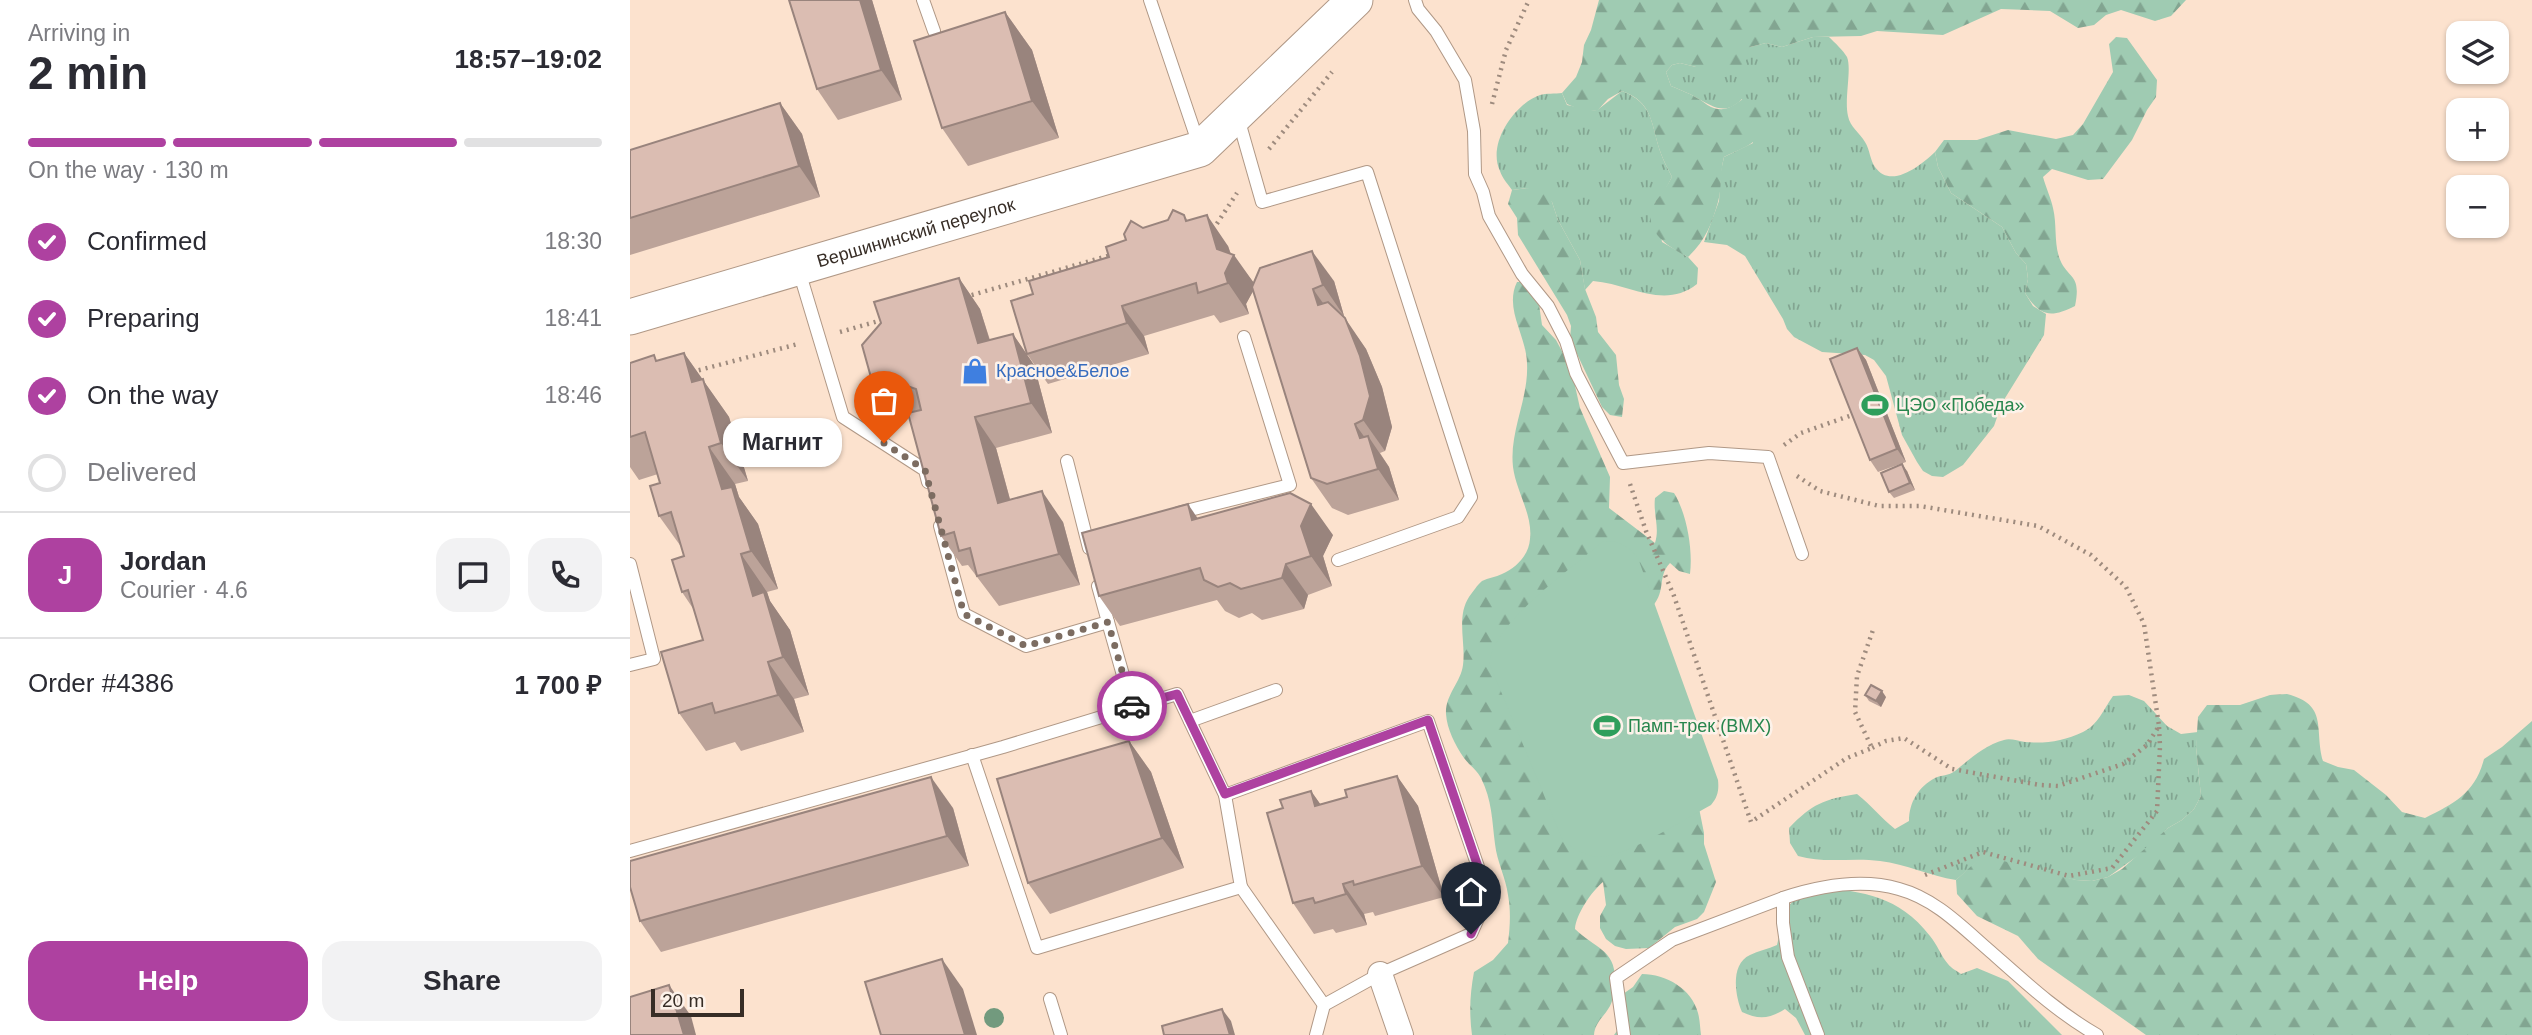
<!DOCTYPE html>
<html lang="en">
<head>
<meta charset="utf-8">
<style>
  body { margin:0; font-family:Helvetica,sans-serif; background:#f2f2f3; color:#2b2b33; height:100vh; display:flex; flex-direction:column; font-size:26px; white-space:nowrap }
  * { box-sizing:border-box; margin:0 }
  p { font-size:23px; color:#7c7c81 }
  .icon { flex:none; width:38px; height:38px; fill:none; stroke:currentColor; stroke-width:2; stroke-linecap:round; stroke-linejoin:round }
  .map { position:relative; flex:1; overflow:hidden }
  .sheet { display:flex; flex-direction:column; background:#fff; width:630px }
  .sheet>* { flex:none }
  .controls { position:absolute; left:1816px; top:21px; display:grid; gap:14px }
  .controls a { display:grid; place-items:center; width:63px; height:63px; border-radius:14px; background:#fff; box-shadow:0 2px 5px #0004; font-size:35px }
  .scale { position:absolute; left:21px; bottom:18px; width:93px; box-sizing:border-box; padding-left:7px; border:4px solid #372d26; border-top:0; font-size:19px; line-height:24px; white-space:nowrap; color:#372d26; -webkit-text-stroke:5px #fdf2ea; paint-order:stroke }
  .pin { position:absolute; display:grid; place-items:center; width:60px; height:60px; color:#fff; margin:-72px -30px; border-radius:50% 50% 50% 0; rotate:-45deg; box-shadow:0 0 7px #0007 }
  .pin .icon { rotate:45deg }
  .courier { position:absolute; display:grid; place-items:center; width:70px; height:70px; margin:-35px; border:5px solid #ae41a0; border-radius:50%; background:#fff; color:#222; box-shadow:0 2px 9px #0007 }
  .bubble { position:absolute; height:49px; border-radius:21px; background:#fff; box-shadow:0 2px 5px #0004; font-size:23px; font-weight:700; line-height:49px; text-align:center }
  .summary em { font-style:normal; font-weight:700 }
  .summary div { display:flex; flex-direction:column-reverse }
  .summary { display:flex; align-items:center; justify-content:space-between; height:119px; padding:0 28px }
  h1 { font-size:46px; font-weight:700; line-height:52px }
  .bar { display:grid; grid-template-columns:repeat(4,1fr); gap:10px 7px; align-content:center; height:84px; padding:0 28px }
  .bar i { height:9px; border-radius:5px; background:#e1e1e2 }
  .bar .on { background:#ae41a0 }
  .bar p { grid-column:span 4 }
  .line { display:flex; align-items:center; gap:18px; padding:0 28px; border-top:2px solid #e1e1e2 }
  .line div { flex:1 }
  .round { display:grid; place-items:center; flex:none; width:74px; height:74px; border-radius:21px; background:#f2f2f3 }
  ol { padding:0 28px; list-style:none }
  li { display:flex; align-items:center; gap:21px; height:77px }
  li p { margin-inline-start:auto }
  li .icon { padding:7px; border-radius:50%; background:#ae41a0; color:#fff; stroke-width:4 }
  li:last-child { color:#7c7c81 }
  li i { width:38px; height:38px; border:4px solid #e1e1e2; border-radius:50% }
  .action { display:flex; gap:14px; margin-top:auto; padding:14px 28px }
  .action a { flex:1; height:80px; border-radius:21px; background:#ae41a0; color:#fff; font-size:28px; font-weight:700; line-height:80px; text-align:center }
  .action a+a { background:#f2f2f3; color:#2b2b33 }
  main { display:flex; flex:1; min-height:0 }
  .map>svg:first-child { display:block }
</style>
</head>
<body>
<main>
<section class="sheet">
<div class="summary"><div><h1>2 min</h1><p>Arriving in</p></div><em>18:57–19:02</em></div>
<div class="bar"><i class="on"></i><i class="on"></i><i class="on"></i><i></i><p>On the way · 130 m</p></div>
<ol>
<li><svg class="icon" aria-label="check" viewBox="0 0 24 24"><path d="M5 12l5 5 9-10"/></svg>Confirmed<p>18:30</p></li>
<li><svg class="icon" aria-label="check" viewBox="0 0 24 24"><path d="M5 12l5 5 9-10"/></svg>Preparing<p>18:41</p></li>
<li><svg class="icon" aria-label="check" viewBox="0 0 24 24"><path d="M5 12l5 5 9-10"/></svg>On the way<p>18:46</p></li>
<li><i></i>Delivered</li>
</ol>
<div class="line" style="height:126px"><b class="round" style="background:#ae41a0;color:#fff">J</b><div><b>Jordan</b><p>Courier · 4.6</p></div><a class="round"><svg class="icon" aria-label="chat" viewBox="0 0 24 24"><path d="M4 5h16v11H9l-5 4z"/></svg></a><a class="round"><svg class="icon" aria-label="phone" viewBox="0 0 24 24"><path d="M5 4h4l2 5-3 2q2 4 5 5l2-3 5 2v4C11 20 4 13 5 4z"/></svg></a></div>
<div class="line" style="height:91px"><div>Order #4386</div><b>1 700 ₽</b></div>
<div class="action"><a>Help</a><a>Share</a></div>
</section>
<div class="map">
<svg width="1902" height="1035" viewBox="0 0 1902 1035">
  <defs>
    <pattern id="grass-tufts" width="24" height="20" patternUnits="userSpaceOnUse" patternTransform="scale(1.75)"><rect width="24" height="20" fill="#9fcbb2"/><path d="M3 7l-1-3M5 7V3M7 7l1-3M15 17l-1-3M17 17v-4M19 17l1-3" fill="none" stroke="#82a591"/></pattern>
    <pattern id="forest-firs" width="22" height="20" patternUnits="userSpaceOnUse" patternTransform="scale(1.75)"><rect width="22" height="20" fill="#9fcbb2"/><path d="M5 1l3.5 6h-7zM16 11l3.5 6h-7z" fill="#82a591"/></pattern>
  </defs>
  <rect width="100%" height="100%" fill="#fce2ce"/>
  <g fill="url(#grass-tufts)">
    <path d="M1183 37H1199C1205 43 1213 50 1217 57 1222 69 1214 99 1218 116 1220 127 1230 133 1235 142 1240 150 1240 160 1245 167 1261 190 1291 165 1305 152L1308 167 1321 193 1372 227 1386 253 1396 264 1398 279 1395 293 1403 306 1416 314 1414 335 1372 403 1364 426 1333 465 1313 477 1302 476 1293 471 1287 462 1272 435 1256 376 1244 360 1235 355 1192 352 1164 337 1157 329 1153 319 1115 256 1097 245 1074 242 1089 201 1091 171 1094 157 1123 143 1112 99C1095 116 1084 107 1067 98 1059 93 1050 90 1041 86L1036 72 1042 65 1050 63 1066 67 1120 47 1136 43 1152 47Z"/>
    <path d="M992 91C1023 103 1021 123 1030 151 1033 160 1038 169 1042 177L1035 190 1025 203 1032 242 1058 257 1068 268 1067 284C1034 310 1000 284 963 281L955 290 950 260 928 220 922 202 897 188 882 190C878 184 872 178 870 171 857 144 884 104 910 95 916 93 925 94 932 93L937 105 966 111Z"/>
    <path d="M1499 695 1514 701 1537 726 1551 734 1568 732 1566 747 1571 796 1564 809 1552 820 1538 828 1516 850 1478 877 1462 881 1446 880 1349 860 1326 880C1300 876 1276 864 1250 861 1222 857 1196 864 1168 856L1160 843 1159 828C1182 804 1194 799 1227 794 1241 805 1251 818 1265 829L1279 821C1279 803 1288 787 1305 778 1311 775 1319 776 1325 771 1340 759 1355 745 1374 740 1380 738 1388 741 1395 742 1415 744 1434 741 1453 732 1468 725 1473 710 1483 696Z"/>
    <path d="M1187 886C1235 893 1268 895 1300 936 1307 944 1311 956 1318 964 1321 968 1327 971 1331 974L1347 968 1378 981 1432 1035H1175L1166 1018 1155 1009C1139 1019 1129 1020 1112 1012 1105 996 1100 964 1120 955 1128 951 1138 949 1147 945 1154 917 1156 895 1187 886Z"/>
  </g>
  <g fill="url(#forest-firs)">
    <path d="M969 0H1556L1541 16 1525 21 1491 10 1476 15 1464 25 1448 28 1420 11 1371 9 1313 35 1247 31 1231 36 1183 37 1152 47 1136 43 1120 47 1115 64 1099 68 1066 67 1050 63 1042 65 1036 72 1041 86C1050 90 1059 93 1067 98 1072 100 1076 105 1081 107 1111 119 1110 75 1136 117 1132 144 1116 146 1094 157 1090 172 1092 188 1088 202 1082 224 1075 241 1058 257 1037 246 1009 229 1026 201 1032 193 1037 186 1042 177 1038 169 1033 160 1030 151 1021 124 1023 102 992 91L978 99 967 111 951 110 937 104 932 93 946 77 952 62 954 45 961 30Z"/>
    <path d="M1486 37 1497 38 1527 80 1526 97 1517 110 1502 140 1473 179 1458 180 1422 169 1413 177C1416 188 1421 198 1423 208 1427 224 1424 241 1429 257 1437 280 1452 272 1445 306 1421 318 1410 317 1395 293L1398 279 1396 264 1386 253 1372 227 1321 193 1308 167 1305 152 1314 140H1347L1378 130 1426 139 1443 135 1453 124 1483 72 1479 44Z"/>
    <polygon points="897,188 912,191 922,202 928,220 950,260 955,289 966,317 968,332 986,355 989,385 994,399 992,417 980,415 972,407 940,339 941,326 937,315 888,235 887,218 878,204 882,190"/>
    <path d="M887 282H893L909 304 912 325 926 340 941 368 950 408 980 477 979 508 1025 543C1030 528 1023 514 1025 498L1034 491 1044 493C1057 514 1063 550 1060 574L1049 571 1040 563C1026 578 1038 592 1019 610L1068 803 1074 833V844L1086 882 1074 912 1067 919 1045 927 1019 948 996 949 985 946 976 939 970 928V916L976 905 973 882C962 891 946 914 945 929 964 948 985 949 985 979 985 988 984 998 980 1006 974 1017 965 1022 964 1035H842C839 1013 840 993 844 972L863 960 878 943C880 927 881 911 878 895 876 878 867 862 865 844 862 820 862 800 851 778 847 770 839 765 834 758 825 745 817 729 816 714 815 695 831 682 833 665 836 643 826 617 839 597 842 593 848 584 852 581 858 578 866 577 872 574 886 568 899 555 900 539 903 515 886 491 883 467 879 431 899 399 897 363 896 334 874 309 887 282Z"/>
    <path d="M1657 694C1699 705 1684 729 1693 761L1708 767 1724 770 1756 795 1772 812 1795 818C1825 803 1845 793 1854 759L1872 747 1902 721V1035H1516L1408 959 1388 936 1347 916 1327 894 1326 880 1349 859H1366L1446 880 1462 881 1478 877 1492 869 1538 828 1552 820 1564 809 1571 796 1566 747 1568 717 1577 705H1610L1640 695Z"/>
    <path d="M1012 974C1036 974 1062 989 1068 1013 1070 1020 1070 1028 1071 1035H984L989 1028 993 994 1003 987Z"/>
  </g>
  <path fill="#9fcbb2" d="M980 541C992 542 1000 548 1008 558L1088 780C1089 790 1088 797 1081 805 1056 818 993 859 968 857 955 856 943 848 933 841L860 665C858 626 943 568 972 542Z"/>
  <g fill="none" stroke-linecap="round" stroke-linejoin="round">
    <g stroke="#b09886" stroke-width="14">
      <g id="lane">
        <polyline points="293,0 304,31"/>
        <polyline points="520,0 569,145"/>
        <polyline points="785,0 788,9 806,31 835,80 844,131 845,174 853,192 859,216 892,274 918,306 936,341 946,373 993,463 1079,453 1138,457 1172,554"/>
        <polyline points="608,118 632,202 737,172 841,497 828,517 708,560"/>
        <polyline points="169,271 213,417 295,470 298,482"/>
        <polyline points="437,461 459,548"/>
        <polyline points="548,513 660,485 614,337"/>
        <polyline points="310,526 334,614 396,646 478,622 468,586"/>
        <polyline points="0,564 24,659 0,665"/>
        <polyline points="478,622 502,707"/>
        <polyline points="560,721 646,690"/>
        <polyline points="342,755 407,948 611,887 595,795"/>
        <polyline points="0,851 373,747 547,694 595,795 798,721 858,896 841,934 750,974 694,1005 686,1035"/>
        <polyline points="611,887 694,1005"/>
        <path d="M1153 898C1189 886 1231 878 1269 889 1306 899 1333 928 1361 952 1395 982 1427 1012 1467 1035"/>
        <polyline points="420,999 431,1035"/>
        <polyline points="994,1035 986,978 1042,940 1153,898 1153,923 1158,957 1188,1035"/>
      </g>
    </g>
    <g stroke="#b09886" stroke-width="26">
      <polyline id="street" points="750,974 771,1035"/>
    </g>
    <g stroke="#b09886" stroke-width="37">
      <g id="secondary">
        <path id="s1" d="M0 317 570 149 725 0"/>
      </g>
    </g>
    <g stroke="#9e8b7e" stroke-width="4.5" stroke-dasharray="2 5" stroke-linecap="butt">
      <polyline points="862,104 876,50 899,0"/>
      <polyline points="639,149 702,72"/>
      <polyline points="581,227 586,225 607,193"/>
      <polyline points="335,297 481,255"/>
      <polyline points="210,332 252,320"/>
      <polyline points="62,372 168,344"/>
      <polyline points="1154,445 1171,433 1225,414"/>
      <polyline points="1167,476 1190,491 1249,506 1290,506 1408,526 1461,555 1496,587 1514,624 1529,726 1517,745 1493,764 1428,786 1410,785 1322,769 1274,738 1256,741 1242,748"/>
      <polyline points="1000,484 1016,531 1044,596 1121,822 1217,758 1242,748 1225,712 1227,676 1243,630"/>
      <polyline points="1295,875 1353,852 1439,876 1482,868 1527,811 1530,746 1529,727"/>
    </g>
    <use href="#lane" stroke="#fff" stroke-width="12"/>
    <use href="#street" stroke="#fff" stroke-width="24"/>
    <use href="#secondary" stroke="#fff" stroke-width="35"/>
  </g>
  <circle fill="#729a7e" cx="364" cy="1018" r="10"/>
  <g fill="#bca399">
    <polygon points="159,0 242,0 272,100 208,120 187,89"/>
    <polygon points="375,12 402,50 429,138 338,166 312,128"/>
    <polygon points="150,103 172,134 190,197 0,255 0,150"/>
    <polygon points="554,215 558,221 598,246 601,254 624,283 704,281 714,316 713,317 736,349 752,387 762,427 755,451 750,453 759,467 769,500 718,515 702,508 681,478 623,290 616,304 619,314 590,323 584,315 514,336 519,354 418,384 397,354 403,294 479,257 496,240 513,228"/>
    <polygon points="329,278 350,309 360,340 383,334 404,365 422,433 366,448 380,499 433,522 450,585 369,606 338,565 332,566 311,536 284,412 275,408 264,411 242,381"/>
    <polygon points="1227,348 1236,360 1276,462 1248,472 1240,460"/>
    <polygon points="54,353 99,417 118,481 105,484 109,497 128,524 148,589 137,592 140,601 160,630 179,695 164,699 174,732 111,751 105,742 76,751 49,713 73,640 64,610 52,592 54,556 52,548 29,516 30,483 28,474 9,480 0,467 0,363 24,355 27,361"/>
    <polygon points="1277,471 1285,490 1264,498 1259,492"/>
    <polygon points="568,519 703,535 693,556 702,586 678,595 674,609 632,620 622,613 609,618 595,611 587,600 490,626 469,596"/>
    <polygon points="1235,695 1256,697 1251,707 1239,701"/>
    <polygon points="499,741 521,772 554,868 420,914 398,883"/>
    <polygon points="767,776 788,806 814,897 745,916 743,912 734,914 737,925 706,933 703,929 684,934 663,903 653,808 681,791 690,804 717,797"/>
    <polygon points="323,808 339,866 31,952 10,921"/>
  </g>
  <g fill="#99847d">
    <polygon points="230,0 242,0 272,100 251,70"/>
    <polygon points="375,12 402,50 429,138 402,101"/>
    <polygon points="150,103 172,134 190,197 169,166"/>
    <polygon points="577,215 598,246 602,258 604,255 626,286 616,304 619,314 598,283"/>
    <polygon points="682,251 704,281 714,316 693,285"/>
    <polygon points="329,278 350,309 370,374 348,343"/>
    <polygon points="683,289 705,320 688,305"/>
    <polygon points="492,306 514,336 519,354 497,323"/>
    <polygon points="715,318 736,349 752,387 762,427 755,451 733,420"/>
    <polygon points="383,334 404,365 422,433 401,403"/>
    <polygon points="1227,348 1236,360 1276,462 1267,449"/>
    <polygon points="54,353 99,417 118,481 91,443 62,382"/>
    <polygon points="345,417 366,448 389,533 368,503"/>
    <polygon points="725,424 741,446 738,436 759,467 769,500 748,469 730,438"/>
    <polygon points="79,447 105,484 109,497 128,524 148,589 121,551 92,489"/>
    <polygon points="1272,464 1277,471 1285,490 1280,483"/>
    <polygon points="412,491 433,522 450,585 429,554"/>
    <polygon points="558,504 579,535 562,520"/>
    <polygon points="681,504 703,535 693,556 702,586 681,556 671,526"/>
    <polygon points="111,554 137,592 140,601 160,630 179,695 153,657 123,596"/>
    <polygon points="656,564 678,595 674,609 652,578"/>
    <polygon points="138,662 164,699 174,732 148,695"/>
    <polygon points="1252,691 1256,697 1251,707 1246,701"/>
    <polygon points="499,741 521,772 554,868 532,838"/>
    <polygon points="767,776 788,806 814,897 792,866"/>
    <polygon points="301,777 323,808 339,866 317,836"/>
    <polygon points="681,791 703,822 685,806"/>
    <polygon points="713,884 734,914 737,925 716,894"/>
    <polygon points="312,959 333,989 347,1035 335,1035"/>
    <polygon points="39,985 61,1016 66,1035 54,1035"/>
    <polygon points="592,1009 601,1021 605,1035 600,1035"/>
  </g>
  <g fill="#dbbdb2" stroke="#99847d" stroke-width="2">
    <polygon points="159,0 230,0 251,70 187,89"/>
    <polygon points="375,12 402,101 312,128 284,41"/>
    <polygon points="150,103 169,166 0,218 0,150"/>
    <polygon points="543,210 554,215 556,221 577,215 587,249 604,255 595,273 598,283 568,293 566,283 492,306 497,323 397,354 381,301 403,294 399,281 479,257 476,247 496,240 494,234 501,221 513,228 538,220"/>
    <polygon points="682,251 693,285 683,289 688,305 698,302 715,318 730,356 740,396 733,420 725,424 730,438 738,436 748,469 697,484 681,478 622,287 630,268"/>
    <polygon points="329,278 348,343 383,334 401,403 345,417 368,503 412,491 429,554 347,576 340,548 329,551 324,532 311,536 278,413 291,410 286,389 254,378 242,381 232,345 251,323 244,302"/>
    <polygon points="1227,348 1267,449 1240,460 1200,359"/>
    <polygon points="54,353 62,382 73,379 91,443 79,447 92,489 102,487 121,551 111,554 123,596 134,592 153,657 138,662 148,695 85,713 82,703 49,713 31,652 73,640 58,590 52,592 42,560 54,556 41,512 29,516 20,486 30,483 15,432 0,437 0,363 24,355 26,361"/>
    <polygon points="1272,464 1280,483 1259,492 1251,473"/>
    <polygon points="660,493 681,504 671,526 681,556 656,564 652,578 611,589 600,583 588,587 574,580 570,568 469,596 452,533 558,504 562,520"/>
    <polygon points="1241,685 1252,691 1246,701 1235,695"/>
    <polygon points="499,741 532,838 398,883 367,779"/>
    <polygon points="767,776 792,866 724,885 723,881 713,884 716,894 685,903 683,898 663,903 637,813 653,808 650,800 681,791 685,806 717,797 715,790"/>
    <polygon points="301,777 317,836 10,921 0,887 0,861"/>
    <polygon points="312,959 335,1035 251,1035 235,982"/>
    <polygon points="39,985 54,1035 0,1035 0,997"/>
    <polygon points="592,1009 600,1035 534,1035 532,1026"/>
  </g>
  <g fill="none" stroke-linecap="round" stroke-linejoin="round">
    <polyline stroke="#7c6c61" stroke-width="7" stroke-dasharray="0 12.6" points="254,443 295,470 334,614 396,646 478,622 502,706"/>
    <polyline stroke="#ae41a0" stroke-width="9" points="502,706 547,694 595,794 798,720 858,896 841,934"/>
  </g>
  <defs>
    <g id="shop-bare" transform="scale(2.1)"><path d="M-5-2.5h2.3a2.7 3.5 0 0 1 5.4 0H5L5.5 6h-11ZM-1.5-2.5h3a1.5 2.3 0 0 0-3 0Z" fill="#3f7fe0" stroke="#fdf2ea" stroke-width="2.5" paint-order="stroke"/></g>
    <g id="stadium-bare" transform="scale(2.1)"><path d="M0-5a6.5 5 0 1 0 0 10a6.5 5 0 1 0 0-10ZM-3.5-1.8h7v3.6h-7Z" fill="#2e9e5b" stroke="#fdf2ea" stroke-width="2.5" paint-order="stroke"/></g>
  </defs>
  <g fill-rule="evenodd">
    <use href="#shop-bare" x="345" y="371"/>
    <use href="#stadium-bare" x="1245" y="405"/>
    <use href="#stadium-bare" x="977" y="726"/>
  </g>
  <g text-anchor="middle" dominant-baseline="central" stroke-width="5" stroke-linejoin="round" paint-order="stroke">
    <g font-size="18" fill="#372d26" stroke="#fdf2ea">
      <text stroke="none"><textPath href="#s1" startOffset="298">Вершининский переулок</textPath></text>
    </g>
    <g font-size="18" fill="#366cbe" stroke="#fdf2ea" text-anchor="start">
      <text x="366" y="371">Красное&amp;Белое</text>
    </g>
    <g font-size="18" fill="#27864d" stroke="#fdf2ea" text-anchor="start">
      <text x="1266" y="405">ЦЭО «Победа»</text>
      <text x="998" y="726">Памп-трек (BMX)</text>
    </g>
  </g>
</svg>
<div class="controls">
<a><svg class="icon" aria-label="layers" viewBox="0 0 24 24"><path d="M12 4l9 5-9 5-9-5zM3 14l9 5 9-5"/></svg></a>
<a>+</a>
<a>−</a>
</div>
<div class="scale">20 m</div>
<div class="pin" style="left:254px;top:443px;background:#ea580c"><svg class="icon" aria-label="bag" viewBox="0 0 24 24"><path d="M5 8h14l-1 12H6zM9 8a3 3 0 0 1 6 0"/></svg></div>
<div class="pin" style="left:841px;top:934px;background:#1f2937"><svg class="icon" aria-label="home" viewBox="0 0 24 24"><path d="M3 11l9-7 9 7M6 9v11h12V9"/></svg></div>
<div class="courier" style="left:502px;top:706px"><svg class="icon" aria-label="car" viewBox="0 0 24 24"><path d="M5 17H2v-5l4-1 3-4h7l3 4 3 1v5h-3M9 17h6M6 11h13"/><circle cx="7" cy="17" r="2"/><circle cx="17" cy="17" r="2"/></svg></div>
<div class="bubble" style="left:93px;top:418px;width:119px">Магнит</div>
</div>
</main>
</body>
</html>
